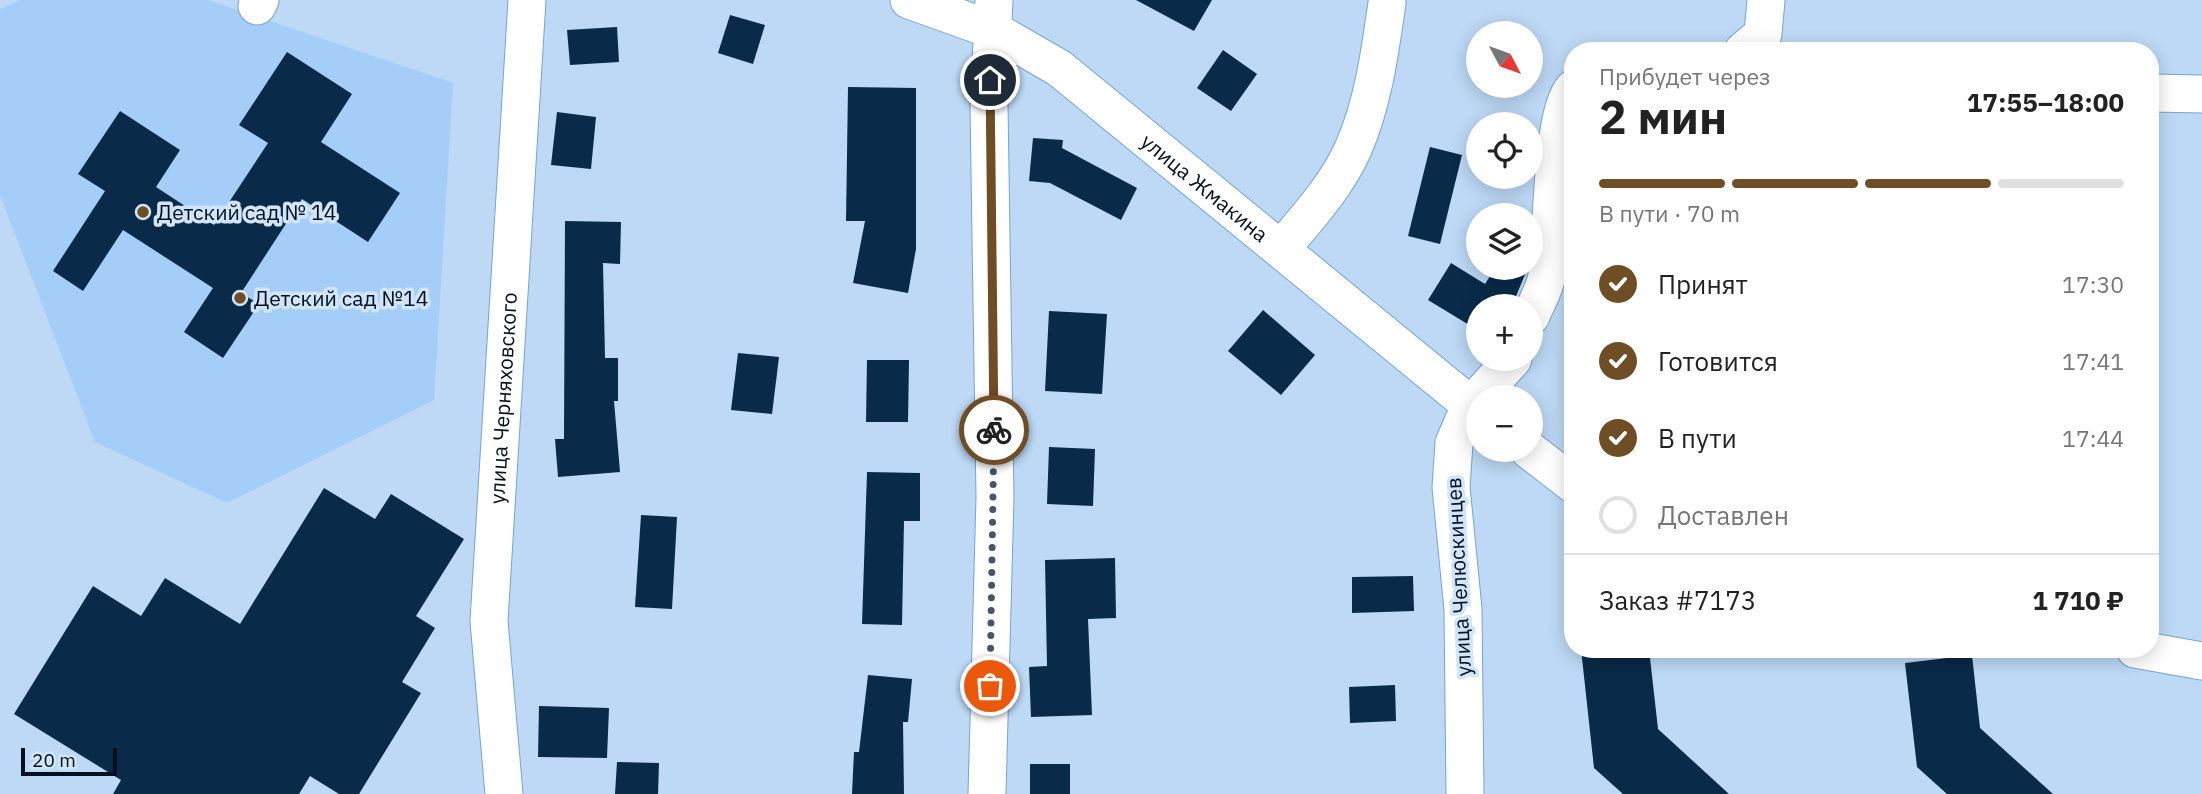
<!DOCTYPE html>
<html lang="ru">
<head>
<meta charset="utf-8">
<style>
  body { margin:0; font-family:"IBM Plex Sans",sans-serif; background:#f2f2f2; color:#222; height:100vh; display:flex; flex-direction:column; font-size:26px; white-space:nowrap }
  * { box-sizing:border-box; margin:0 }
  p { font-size:23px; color:#767676 }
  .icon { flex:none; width:38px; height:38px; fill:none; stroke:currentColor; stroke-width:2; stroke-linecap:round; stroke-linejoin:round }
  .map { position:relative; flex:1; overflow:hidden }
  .sheet { position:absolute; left:1564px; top:42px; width:595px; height:616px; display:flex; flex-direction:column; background:#fff; border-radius:28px; box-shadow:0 4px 18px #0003 }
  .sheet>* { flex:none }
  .needle { width:46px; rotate:131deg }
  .buttons { position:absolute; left:1466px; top:21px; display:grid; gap:14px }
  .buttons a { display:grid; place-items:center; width:77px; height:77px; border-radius:50%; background:#fff; box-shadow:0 4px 18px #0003; font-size:35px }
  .scale { position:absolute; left:21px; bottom:18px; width:96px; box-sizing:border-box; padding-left:7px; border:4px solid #021020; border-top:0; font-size:19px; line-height:24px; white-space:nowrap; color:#021020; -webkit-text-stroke:5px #d2e5f8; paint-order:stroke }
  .pin { position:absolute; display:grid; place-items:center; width:60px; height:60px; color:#fff; margin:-30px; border:4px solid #fff; border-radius:50%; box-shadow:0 2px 7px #0007 }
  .courier { position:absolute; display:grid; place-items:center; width:70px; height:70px; margin:-35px; border:5px solid #6f4e25; border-radius:50%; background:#fff; color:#222; box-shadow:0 2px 9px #0007 }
  .head em { font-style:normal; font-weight:700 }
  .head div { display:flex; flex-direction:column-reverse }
  .head { display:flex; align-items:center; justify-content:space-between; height:119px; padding:0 35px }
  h1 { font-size:46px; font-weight:700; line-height:52px }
  .bar { display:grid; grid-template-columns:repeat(4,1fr); gap:10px 7px; align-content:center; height:84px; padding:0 35px }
  .bar i { height:9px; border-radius:5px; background:#e0e0e0 }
  .bar .active { background:#6f4e25 }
  .bar p { grid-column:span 4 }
  .line { display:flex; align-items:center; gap:18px; padding:0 35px; border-top:2px solid #e0e0e0 }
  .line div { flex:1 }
  ol { padding:0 35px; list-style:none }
  li { display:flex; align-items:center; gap:21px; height:77px }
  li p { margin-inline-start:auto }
  li .icon { padding:7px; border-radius:50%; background:#6f4e25; color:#fff; stroke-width:4 }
  li:last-child { color:#767676 }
  li i { width:38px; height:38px; border:4px solid #e0e0e0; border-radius:50% }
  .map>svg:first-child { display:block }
</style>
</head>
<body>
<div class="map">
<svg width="2202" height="794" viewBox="0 0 2202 794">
  <rect width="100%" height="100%" fill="#bdd9f6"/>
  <polygon fill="#a4cef8" points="21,0 208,0 453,83 434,400 227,503 95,442 0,195 0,9"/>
  <g fill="#092a48">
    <polygon points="1136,0 1212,0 1194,31"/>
    <polygon points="730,15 765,25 753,64 718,53"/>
    <polygon points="617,27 619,62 570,65 567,30"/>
    <polygon points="1223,50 1257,74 1231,111 1197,88"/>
    <polygon points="287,52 352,94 321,142 400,193 368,242 302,199 241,293 259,304 223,358 184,332 213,288 123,230 83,291 53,271 105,191 78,174 120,111 180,150 156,187 214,225 268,143 239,125"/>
    <polygon points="848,87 916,88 916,249 908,293 853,283 865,221 846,221"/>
    <polygon points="557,112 596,117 591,169 551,165"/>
    <polygon points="1033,138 1063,140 1062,148 1137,188 1121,220 1050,183 1029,181"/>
    <polygon points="1430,147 1462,155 1440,244 1408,236"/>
    <polygon points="565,221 621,222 620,264 603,263 605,358 618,358 618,401 614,401 620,472 558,477 555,439 564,439"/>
    <polygon points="1451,263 1485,284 1495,268 1527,268 1526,272 1512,306 1479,306 1479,331 1428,300"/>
    <polygon points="1263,310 1315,355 1281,395 1228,351"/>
    <polygon points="1049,311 1107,314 1102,394 1045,391"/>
    <polygon points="738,353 779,357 772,414 731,410"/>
    <polygon points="867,360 909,360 908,422 866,422"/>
    <polygon points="1049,447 1095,449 1093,506 1047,504"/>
    <polygon points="867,472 920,473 920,521 904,521 902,625 862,624"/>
    <polygon points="324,488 375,519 391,494 464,539 416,616 435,628 402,682 421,693 359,794 339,794 310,776 299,794 113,794 121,780 14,714 93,586 141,616 165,578 240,624"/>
    <polygon points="641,515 677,517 672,609 635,607"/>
    <polygon points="1115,558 1116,618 1088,619 1092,715 1031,717 1029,667 1047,666 1045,560"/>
    <polygon points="1413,576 1414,611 1352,613 1352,577"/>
    <polygon points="1581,649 1649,649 1658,729 1729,794 1623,794 1594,768"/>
    <polygon points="1972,655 1980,728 2053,794 1947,794 1917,767 1905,663"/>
    <polygon points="868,675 912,679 908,722 903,722 904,794 852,794 854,752 859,752"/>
    <polygon points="1395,685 1396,721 1350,723 1349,687"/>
    <polygon points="539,706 609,708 607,758 538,757"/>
    <polygon points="617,762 659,763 658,794 615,794"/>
    <rect x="1030" y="764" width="40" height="30"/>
  </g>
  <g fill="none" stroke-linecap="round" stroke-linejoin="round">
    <g stroke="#76a4d1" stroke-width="39">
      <g id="minor">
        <path id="s1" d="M909 0 993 30 1059 68 1479 412"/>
        <polyline points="257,6 260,0"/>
        <polyline points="1743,51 1763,34 1766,0"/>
        <polyline points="2151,93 2202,94"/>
        <path d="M1281 249C1307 218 1336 187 1353 149 1373 104 1380 52 1387 3"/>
        <path d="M1531 316C1536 303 1545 289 1547 275 1552 238 1551 112 1573 89"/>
        <polyline points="1529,450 1573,484"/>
        <polyline points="2135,649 2202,661"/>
        <path id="s2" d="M504 794 489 621 527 0"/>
        <polyline points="987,794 995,497 989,105 994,0"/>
        <polyline points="1465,794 1463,609 1451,487 1454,443 1470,406 1513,359"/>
      </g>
    </g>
    <use href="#minor" stroke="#fff" stroke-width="37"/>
  </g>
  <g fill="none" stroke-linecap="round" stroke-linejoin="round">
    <polyline stroke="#43566b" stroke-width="7" stroke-dasharray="0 12.6" points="990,686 994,430"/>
    <polyline stroke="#6f4e25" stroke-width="9" points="990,80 994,430"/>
  </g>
  <g fill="#6f4e25" stroke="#d2e5f8" stroke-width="2.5">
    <circle cx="143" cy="212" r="7"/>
    <circle cx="240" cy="298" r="7"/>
  </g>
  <g text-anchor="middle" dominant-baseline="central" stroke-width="7" stroke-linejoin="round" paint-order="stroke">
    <g font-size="21" fill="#021020" stroke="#d2e5f8">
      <text stroke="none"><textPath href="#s1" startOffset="354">улица Жмакина</textPath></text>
      <text stroke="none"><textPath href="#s2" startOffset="397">улица Черняховского</textPath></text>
      <text transform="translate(1458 577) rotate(-93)">улица Челюскинцев</text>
    </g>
    <g font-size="21" fill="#021020" stroke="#d2e5f8" text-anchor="start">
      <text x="157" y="212">Детский сад № 14</text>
      <text x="254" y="298">Детский сад №14</text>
    </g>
  </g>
</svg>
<div class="buttons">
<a><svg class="needle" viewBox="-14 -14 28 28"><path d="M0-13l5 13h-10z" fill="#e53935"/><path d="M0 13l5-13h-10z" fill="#767676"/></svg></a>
<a><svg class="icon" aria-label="locate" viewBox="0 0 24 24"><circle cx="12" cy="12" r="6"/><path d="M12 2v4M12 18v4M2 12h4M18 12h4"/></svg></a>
<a><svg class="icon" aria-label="layers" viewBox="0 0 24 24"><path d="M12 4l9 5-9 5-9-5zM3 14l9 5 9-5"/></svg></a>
<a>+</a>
<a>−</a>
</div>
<div class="scale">20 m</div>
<div class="pin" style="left:990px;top:686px;background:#ea580c"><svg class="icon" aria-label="bag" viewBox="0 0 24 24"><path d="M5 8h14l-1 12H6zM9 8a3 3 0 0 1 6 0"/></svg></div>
<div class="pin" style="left:990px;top:80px;background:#1f2937"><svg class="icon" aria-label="home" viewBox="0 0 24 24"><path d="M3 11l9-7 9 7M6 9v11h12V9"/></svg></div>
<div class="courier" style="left:994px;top:430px"><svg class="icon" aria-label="bike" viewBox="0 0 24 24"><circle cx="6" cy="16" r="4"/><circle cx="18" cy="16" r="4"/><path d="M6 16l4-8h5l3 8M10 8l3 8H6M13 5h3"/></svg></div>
<section class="sheet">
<div class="head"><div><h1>2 мин</h1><p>Прибудет через</p></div><em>17:55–18:00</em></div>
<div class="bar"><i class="active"></i><i class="active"></i><i class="active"></i><i></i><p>В пути · 70 m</p></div>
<ol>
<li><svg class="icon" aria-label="check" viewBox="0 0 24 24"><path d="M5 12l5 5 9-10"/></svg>Принят<p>17:30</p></li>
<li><svg class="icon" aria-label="check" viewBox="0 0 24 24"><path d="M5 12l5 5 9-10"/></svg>Готовится<p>17:41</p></li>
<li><svg class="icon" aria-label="check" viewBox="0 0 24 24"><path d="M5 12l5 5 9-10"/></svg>В пути<p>17:44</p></li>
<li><i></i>Доставлен</li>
</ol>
<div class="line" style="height:91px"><div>Заказ #7173</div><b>1 710 ₽</b></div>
</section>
</div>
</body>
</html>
